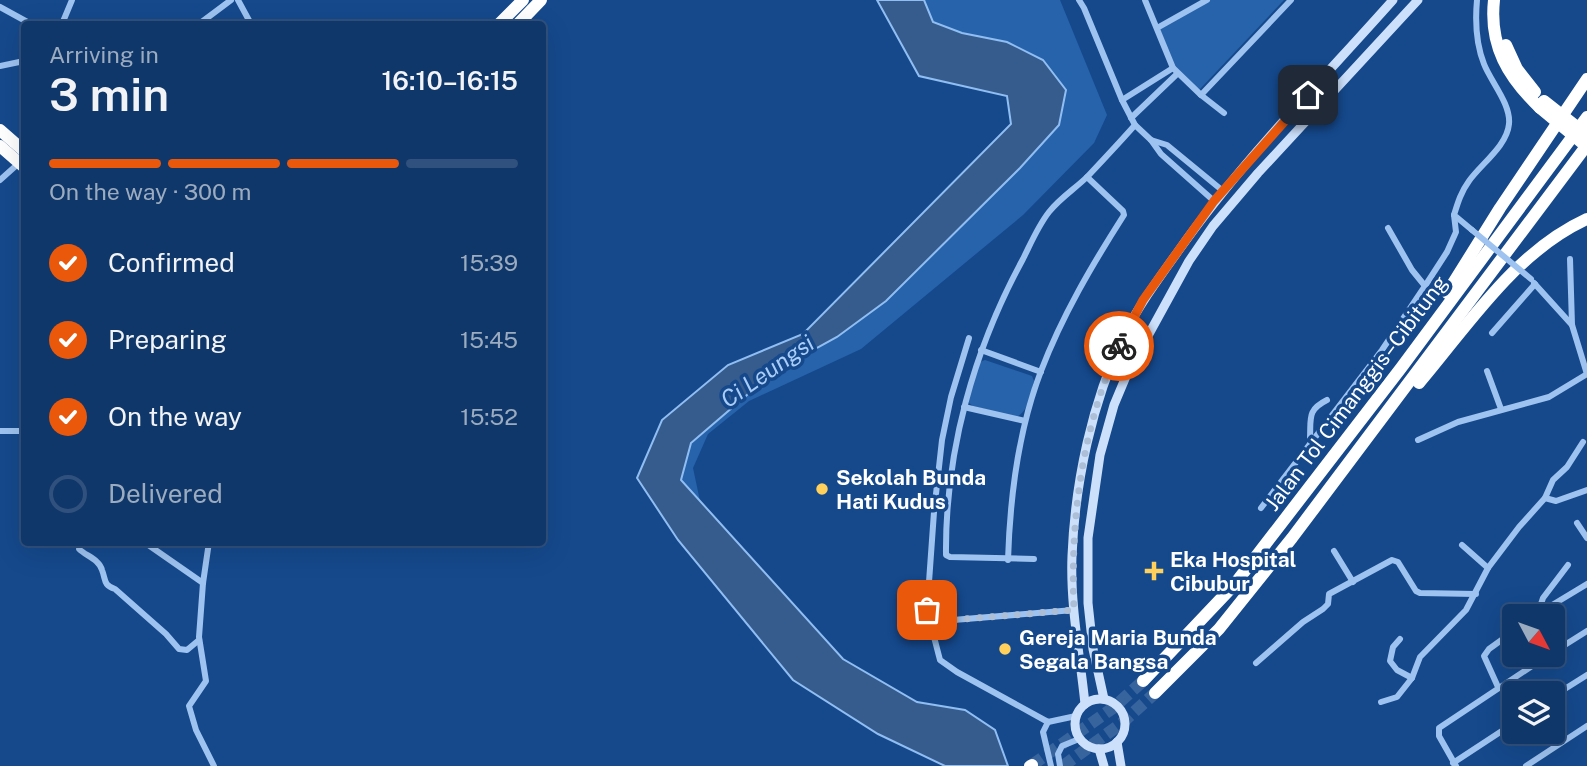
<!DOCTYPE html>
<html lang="en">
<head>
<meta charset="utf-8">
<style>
  body { margin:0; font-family:"Public Sans",sans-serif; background:#1e4271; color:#f1f3f6; height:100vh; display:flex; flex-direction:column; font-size:26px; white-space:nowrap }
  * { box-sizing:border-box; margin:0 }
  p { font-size:23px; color:#9cacc0 }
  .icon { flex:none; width:38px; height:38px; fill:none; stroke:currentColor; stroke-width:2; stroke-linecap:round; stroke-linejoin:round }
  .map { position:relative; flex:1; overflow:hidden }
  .drawer { position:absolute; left:21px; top:21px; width:525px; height:525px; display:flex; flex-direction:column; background:#103769; border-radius:7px; box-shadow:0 7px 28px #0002,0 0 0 2px #30517d }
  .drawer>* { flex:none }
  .needle { width:46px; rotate:131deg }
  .fabs { position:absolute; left:1502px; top:604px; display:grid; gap:14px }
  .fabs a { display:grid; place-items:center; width:63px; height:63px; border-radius:7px; background:#103769; box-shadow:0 7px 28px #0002,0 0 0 2px #30517d; font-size:35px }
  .pin { position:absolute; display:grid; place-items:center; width:60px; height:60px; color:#fff; margin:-30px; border-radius:14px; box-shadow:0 4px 10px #0006 }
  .courier { position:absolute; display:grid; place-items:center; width:70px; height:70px; margin:-35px; border:5px solid #ea580c; border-radius:50%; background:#fff; color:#222; box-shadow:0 2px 9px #0007 }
  .overview em { font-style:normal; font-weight:600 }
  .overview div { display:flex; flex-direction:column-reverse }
  .overview { display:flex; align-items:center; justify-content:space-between; height:119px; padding:0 28px }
  h1 { font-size:46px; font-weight:600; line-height:52px }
  .bar { display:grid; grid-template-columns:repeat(4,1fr); gap:10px 7px; align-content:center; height:84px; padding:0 28px }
  .bar i { height:9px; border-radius:5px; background:#30517d }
  .bar .current { background:#ea580c }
  .bar p { grid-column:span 4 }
  ol { padding:0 28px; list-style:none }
  li { display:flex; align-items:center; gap:21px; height:77px }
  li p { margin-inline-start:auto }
  li .icon { padding:7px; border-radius:50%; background:#ea580c; color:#fff; stroke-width:4 }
  li:last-child { color:#9cacc0 }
  li i { width:38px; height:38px; border:4px solid #30517d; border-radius:50% }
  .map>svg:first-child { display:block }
</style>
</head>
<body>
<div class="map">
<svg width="1587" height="766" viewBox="0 0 1587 766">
  <rect width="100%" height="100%" fill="#15498c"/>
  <g fill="#2763ab">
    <polygon points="924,0 1060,0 1107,115 1094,143 1023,215 861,349 749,401 708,434 693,468 700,501 681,480 690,443 775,371 974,213 1020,168 1059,125 1007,42 962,33 933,22"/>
    <polygon points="1210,0 1284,0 1200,89 1196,88 1173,68 1160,29"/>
    <path d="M985 360 1032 376 1034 381C1030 393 1029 412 1016 417L973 406 969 403 968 398 980 362Z"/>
  </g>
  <polygon fill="#365c8e" stroke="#90bef3" stroke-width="2" points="877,0 924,0 933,22 962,33 1007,42 1043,60 1066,90 1059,125 1020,168 886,301 837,337 775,371 691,443 681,480 843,659 917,702 965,710 995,730 1008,766 945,766 878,734 793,680 678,540 637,478 662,420 728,365 803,334 1011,124 1007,96 919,76"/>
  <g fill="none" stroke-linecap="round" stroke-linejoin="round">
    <g stroke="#38649d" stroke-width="12" stroke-dasharray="12 6" stroke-linecap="butt">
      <polyline points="1032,765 1113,708 1143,681"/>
      <polyline points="1063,766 1122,723 1155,693"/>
    </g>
    <g stroke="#9ec3f0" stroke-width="6">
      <polyline points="238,0 251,24"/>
      <polyline points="1079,0 1084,8 1122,100 1135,125 1151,140 1161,154 1214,201"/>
      <polyline points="1145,0 1173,68 1201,95 1291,0"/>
      <polyline points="0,7 31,24"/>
      <polyline points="62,24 72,0"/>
      <polyline points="199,24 231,0"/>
      <polyline points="1157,28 1207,0"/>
      <polyline points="0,66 24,61"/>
      <polyline points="1201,95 1224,113"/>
      <polyline points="1122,100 1173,68"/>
      <polyline points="1131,118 1177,74"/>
      <polyline points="1151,140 1167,145 1223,191"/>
      <polyline points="0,180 19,163"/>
      <polyline points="1388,228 1412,270 1425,286"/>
      <path d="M1472 230 1454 215C1458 202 1461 192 1469 181 1481 164 1507 146 1509 124 1511 104 1491 82 1484 64 1476 44 1475 22 1477 0"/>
      <polyline points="1570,259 1572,325 1587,374"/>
      <polyline points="1534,283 1572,325"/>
      <polyline points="1492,333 1535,284"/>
      <polyline points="969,338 951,397 942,440 934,512 927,610 940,660 957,672 1048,722 1076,716"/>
      <polyline points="981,350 1041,372"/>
      <polyline points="1487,371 1501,409"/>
      <polyline points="964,407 1025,421"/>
      <polyline points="0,431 24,431"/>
      <path d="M1310 438C1311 418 1307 410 1327 400"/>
      <polyline points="1418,440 1458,422 1549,397 1587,374"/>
      <polyline points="1545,498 1556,501 1587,490"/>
      <polyline points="1261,508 1382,350 1425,286 1447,252 1456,232 1454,215"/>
      <polyline points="1577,523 1587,538"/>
      <path d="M81 542 79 549C86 556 99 559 102 570 106 580 103 585 115 589L166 634 179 649 187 650 199 640"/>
      <polyline points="144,542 203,583"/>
      <polyline points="209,542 203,583 199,637 206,681 189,706 196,730 214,766"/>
      <polyline points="1462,545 1488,568"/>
      <polyline points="1334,551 1353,582"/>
      <path d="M1034 559 950 557 946 555C945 451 974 349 1023 259 1031 243 1038 226 1049 212 1060 198 1076 188 1088 176 1104 159 1120 142 1135 125"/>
      <path d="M1008 560C1010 496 1018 431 1041 371 1062 316 1092 265 1124 215L1123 211 1087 177"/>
      <polyline points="1538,613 1543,598 1568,565"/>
      <polyline points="1534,616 1587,584"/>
      <polyline points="929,622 1074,610"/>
      <polyline points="1400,639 1393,647 1390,661 1397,670 1412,678"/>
      <polyline points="1552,653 1587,631"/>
      <polyline points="1256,663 1303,622 1323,609 1328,604 1329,594 1392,560 1398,562 1416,591 1420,593 1476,594"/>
      <polyline points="1498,687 1484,656 1489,649 1514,631"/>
      <polyline points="1552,697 1587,675"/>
      <polyline points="1381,702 1397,697 1412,678 1420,657 1466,610 1488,568 1519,527 1545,498 1553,480 1567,467 1583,442"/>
      <polyline points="1048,722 1043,732 1051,766"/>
      <polyline points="1453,763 1514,723"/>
      <polyline points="1060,766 1058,754 1062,746 1079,739"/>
      <polyline points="1456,766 1439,736 1439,728 1550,654"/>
      <polyline points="1526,766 1587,726"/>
    </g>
    <g stroke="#cce0fb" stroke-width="9">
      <polyline points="1104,699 1093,649 1088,603 1088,538 1100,455 1114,405 1127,374 1189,261 1213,226 1258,173 1418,0"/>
      <circle cx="1100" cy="724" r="25"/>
      <path d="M1085 704C1080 655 1070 605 1072 556 1075 482 1092 402 1124 335 1139 305 1159 278 1179 250 1242 161 1320 82 1393 0"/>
      <polyline points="1117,742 1121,766"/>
      <polyline points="1099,749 1104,766"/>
    </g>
    <g stroke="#fff" stroke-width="12">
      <path d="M1494 0C1489 46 1508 77 1540 108"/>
      <polyline points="499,24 523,0"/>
      <polyline points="518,24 541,0"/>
      <polyline points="1506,45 1517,69 1535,92"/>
      <polyline points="0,130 24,151"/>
      <polyline points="0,146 24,167"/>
      <polyline points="1447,293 1500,208 1587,79"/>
      <path d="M1419 383C1469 324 1515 252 1587 219"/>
      <polyline points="1143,681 1234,585 1401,368 1587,117"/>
      <polyline points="1155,693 1219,629 1292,538 1587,145"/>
      <polyline points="1030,766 1032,765"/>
    </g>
    <polyline stroke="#9ec3f0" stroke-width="6" points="1472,230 1531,279"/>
    <g stroke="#fff" stroke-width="12">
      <polyline points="1544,101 1587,135"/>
      <polyline points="1540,108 1587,147"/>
    </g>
  </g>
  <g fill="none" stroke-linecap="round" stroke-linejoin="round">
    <path stroke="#adbfd7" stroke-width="7" stroke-dasharray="0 12.6" d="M927 610 929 622 1074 610C1070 520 1082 428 1119 346"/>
    <polyline stroke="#ea580c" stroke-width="9" points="1119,346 1143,300 1214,201 1308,95"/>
  </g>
  <g fill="#ffd05c" stroke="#15498c" stroke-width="2.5">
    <circle cx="822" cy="489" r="7"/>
    <path d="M1150.5 560.5h7v7h7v7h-7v7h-7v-7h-7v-7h7z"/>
    <circle cx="1005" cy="649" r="7"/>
  </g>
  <g text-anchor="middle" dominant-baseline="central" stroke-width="7" stroke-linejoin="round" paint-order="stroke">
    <g font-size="21" fill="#fff" stroke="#15498c">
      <text transform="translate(1356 393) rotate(-53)">Jalan Tol Cimanggis–Cibitung</text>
    </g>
    <g font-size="21" font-weight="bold" fill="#fff" stroke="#15498c" text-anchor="start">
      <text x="836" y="477">Sekolah Bunda<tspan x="836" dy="24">Hati Kudus</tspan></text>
      <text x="1170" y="559">Eka Hospital<tspan x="1170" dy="24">Cibubur</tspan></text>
      <text x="1019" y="637">Gereja Maria Bunda<tspan x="1019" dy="24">Segala Bangsa</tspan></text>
    </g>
    <g font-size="23" font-style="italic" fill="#a9cdf7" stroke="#15498c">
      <text transform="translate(767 371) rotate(-35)">Ci Leungsi</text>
    </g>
  </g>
</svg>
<div class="fabs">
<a><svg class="needle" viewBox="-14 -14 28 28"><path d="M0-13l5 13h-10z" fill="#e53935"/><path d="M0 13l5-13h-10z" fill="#9cacc0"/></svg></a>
<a><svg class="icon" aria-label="layers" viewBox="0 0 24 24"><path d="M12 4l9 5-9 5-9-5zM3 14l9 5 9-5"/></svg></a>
</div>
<div class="pin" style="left:927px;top:610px;background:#ea580c"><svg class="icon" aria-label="bag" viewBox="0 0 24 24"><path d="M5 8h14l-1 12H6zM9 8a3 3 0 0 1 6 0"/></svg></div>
<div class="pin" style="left:1308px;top:95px;background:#1f2937"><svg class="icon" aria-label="home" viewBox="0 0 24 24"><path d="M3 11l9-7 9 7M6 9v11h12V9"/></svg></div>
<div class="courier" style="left:1119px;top:346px"><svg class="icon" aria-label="bike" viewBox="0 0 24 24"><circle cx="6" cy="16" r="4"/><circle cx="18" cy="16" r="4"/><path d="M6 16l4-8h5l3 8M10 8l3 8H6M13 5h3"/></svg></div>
<section class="drawer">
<div class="overview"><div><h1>3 min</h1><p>Arriving in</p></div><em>16:10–16:15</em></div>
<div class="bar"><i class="current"></i><i class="current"></i><i class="current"></i><i></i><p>On the way · 300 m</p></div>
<ol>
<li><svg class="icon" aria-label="check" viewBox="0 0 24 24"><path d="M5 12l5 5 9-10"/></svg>Confirmed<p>15:39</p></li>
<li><svg class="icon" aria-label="check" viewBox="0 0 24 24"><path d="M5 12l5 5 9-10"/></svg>Preparing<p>15:45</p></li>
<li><svg class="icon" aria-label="check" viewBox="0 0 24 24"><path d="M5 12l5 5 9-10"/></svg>On the way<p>15:52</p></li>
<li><i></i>Delivered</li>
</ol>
</section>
</div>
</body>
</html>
